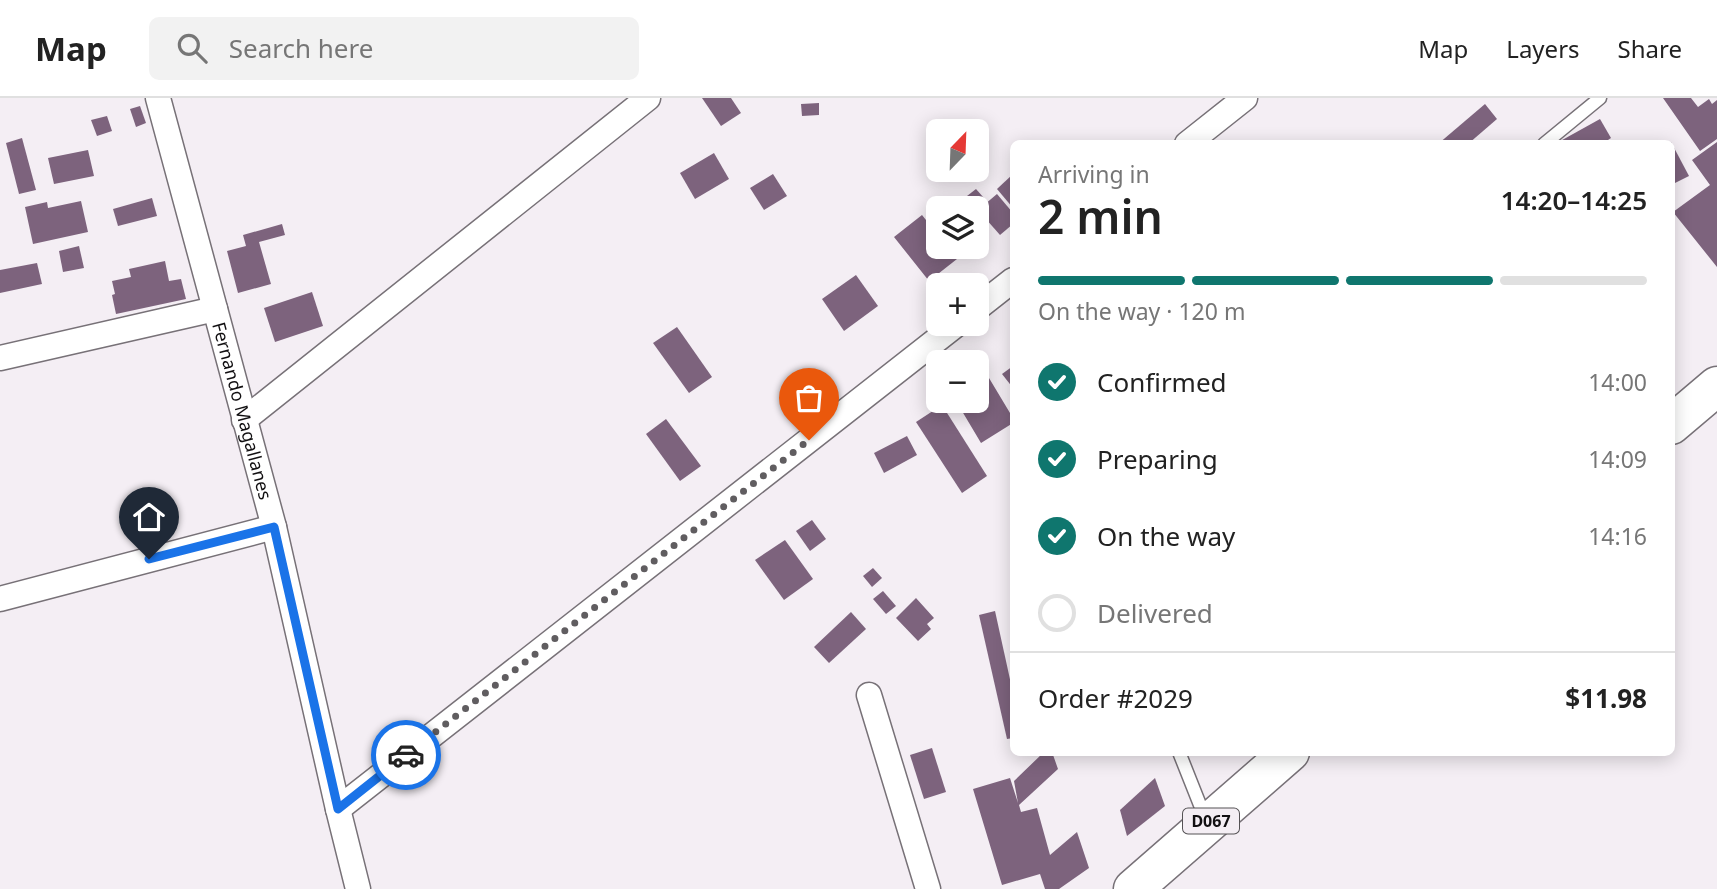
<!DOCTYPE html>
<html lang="en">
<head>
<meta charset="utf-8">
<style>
  body { margin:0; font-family:"Noto Sans",sans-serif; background:#f2f2f2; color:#222; height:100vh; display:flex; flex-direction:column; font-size:26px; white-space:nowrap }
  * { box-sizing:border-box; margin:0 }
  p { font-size:23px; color:#767676 }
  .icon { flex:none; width:38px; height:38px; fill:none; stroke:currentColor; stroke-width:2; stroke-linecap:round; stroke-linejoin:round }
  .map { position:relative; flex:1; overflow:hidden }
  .details { position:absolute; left:1010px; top:42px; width:665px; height:616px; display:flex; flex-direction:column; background:#fff; border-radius:10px; box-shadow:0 4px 18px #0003 }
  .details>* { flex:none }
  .needle { width:46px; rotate:23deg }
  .fabs { position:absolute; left:926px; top:21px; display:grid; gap:14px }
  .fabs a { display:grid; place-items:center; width:63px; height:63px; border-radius:10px; background:#fff; box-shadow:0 4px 18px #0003; font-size:35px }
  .pin { position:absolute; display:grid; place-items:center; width:60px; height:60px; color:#fff; margin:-72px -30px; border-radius:50% 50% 50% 0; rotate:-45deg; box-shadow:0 0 7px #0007 }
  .pin .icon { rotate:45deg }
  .courier { position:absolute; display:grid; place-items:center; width:70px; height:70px; margin:-35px; border:5px solid #1a73e8; border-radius:50%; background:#fff; color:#222; box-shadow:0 2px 9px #0007 }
  .head em { font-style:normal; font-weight:600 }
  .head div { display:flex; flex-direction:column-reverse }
  .head { display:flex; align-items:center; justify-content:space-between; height:119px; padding:0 28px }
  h1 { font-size:46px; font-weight:600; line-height:52px }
  .bar { display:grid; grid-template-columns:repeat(4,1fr); gap:10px 7px; align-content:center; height:84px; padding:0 28px }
  .bar i { height:9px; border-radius:5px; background:#e0e0e0 }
  .bar .on { background:#0f766e }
  .bar p { grid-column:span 4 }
  .line { display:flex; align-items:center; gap:18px; padding:0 28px; border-top:2px solid #e0e0e0 }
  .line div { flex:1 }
  ol { padding:0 28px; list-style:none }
  li { display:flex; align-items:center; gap:21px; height:77px }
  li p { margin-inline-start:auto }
  li .icon { padding:7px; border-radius:50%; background:#0f766e; color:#fff; stroke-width:4 }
  li:last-child { color:#767676 }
  li i { width:38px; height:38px; border:4px solid #e0e0e0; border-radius:50% }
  header { display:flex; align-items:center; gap:42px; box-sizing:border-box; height:98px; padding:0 35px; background:#fff; border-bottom:2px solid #e0e0e0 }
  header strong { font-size:33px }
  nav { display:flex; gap:38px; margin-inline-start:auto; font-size:24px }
  .search { width:490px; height:63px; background:#f2f2f2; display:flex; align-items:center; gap:18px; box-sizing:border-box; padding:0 24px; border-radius:10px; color:#767676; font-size:26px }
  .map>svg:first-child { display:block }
</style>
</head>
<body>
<header>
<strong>Map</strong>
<div class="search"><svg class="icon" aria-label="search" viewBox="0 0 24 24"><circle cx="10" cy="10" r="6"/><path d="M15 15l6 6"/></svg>Search here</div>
<nav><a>Map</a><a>Layers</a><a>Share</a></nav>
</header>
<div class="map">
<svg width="1717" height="791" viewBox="0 0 1717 791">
  <rect width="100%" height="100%" fill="#f4eef4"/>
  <g fill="#7d637d">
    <polygon points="702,0 731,0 741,15 721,28"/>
    <polygon points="1663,0 1691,0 1698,9 1709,1 1712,6 1717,2 1717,41 1700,53"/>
    <polygon points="819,5 819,17 802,18 801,6"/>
    <polygon points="1485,6 1497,21 1468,46 1438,46"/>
    <polygon points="140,8 146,25 136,29 130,11"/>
    <polygon points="107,18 112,33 97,38 91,22"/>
    <polygon points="1600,21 1611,40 1602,46 1555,46"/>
    <polygon points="22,40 36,92 19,96 6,45"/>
    <polygon points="1671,44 1689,78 1671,87"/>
    <polygon points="1717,44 1717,169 1673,114 1710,87 1692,62"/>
    <polygon points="88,52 94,78 54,86 48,60"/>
    <polygon points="714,55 729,81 695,101 680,75"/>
    <polygon points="773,76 787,98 764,112 750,90"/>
    <polygon points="1013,76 1013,110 997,91"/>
    <polygon points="976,91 984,100 975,108 967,98"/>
    <polygon points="997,96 1013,115 1013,126 1000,137 978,112"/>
    <polygon points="152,100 157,118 118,128 113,111"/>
    <polygon points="81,103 88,134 33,146 25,109 47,104 48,110"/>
    <polygon points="922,117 938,137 938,149 947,149 957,161 929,183 894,139"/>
    <polygon points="282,126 285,137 259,144 271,186 238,195 227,153 246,148 243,137"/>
    <polygon points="79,148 84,170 63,174 59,153"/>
    <polygon points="165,163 169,183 181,181 186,201 116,216 112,197 115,196 112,183 131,179 129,171"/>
    <polygon points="37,165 42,186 0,195 0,172"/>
    <polygon points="856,177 878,208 844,233 822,201"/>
    <polygon points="312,194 323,228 275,244 264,210"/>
    <polygon points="677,229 712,279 689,295 653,245"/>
    <polygon points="1013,268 1013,290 1002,276"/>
    <polygon points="986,275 1013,320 1013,325 981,345 956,303 976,303 976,280"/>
    <polygon points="942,307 987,378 962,395 916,324"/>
    <polygon points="666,321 701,368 680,383 646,336"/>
    <polygon points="907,338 917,357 884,375 874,355"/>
    <polygon points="812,422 826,441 810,453 796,433"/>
    <polygon points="785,442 813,481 784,502 755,462"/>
    <polygon points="873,470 882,480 872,489 863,478"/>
    <polygon points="883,493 896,508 886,516 873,501"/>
    <polygon points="916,500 934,520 927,526 931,531 918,543 896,520"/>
    <polygon points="995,513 1013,595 1013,640 1007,641 979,517"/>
    <polygon points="851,514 866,531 829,565 814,549"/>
    <polygon points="932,650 946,694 924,701 910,657"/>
    <polygon points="1044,654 1052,654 1058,671 1019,707 1021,714 1037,710 1050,757 1077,734 1089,770 1059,791 1045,791 1040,776 1002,787 973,691 1010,680 1018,705 1014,683"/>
    <polygon points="1155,680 1165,708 1127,738 1120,712"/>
  </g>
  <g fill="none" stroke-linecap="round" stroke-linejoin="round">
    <g stroke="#777177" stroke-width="15">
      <g id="service">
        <polyline points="1544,46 1600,0"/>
        <polyline points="1179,654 1206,722"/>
      </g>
    </g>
    <g stroke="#777177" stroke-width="27">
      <g id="minor">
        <path id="s1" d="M158 0 274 429 338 711 358 791"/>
        <polyline points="1187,46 1245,0"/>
        <polyline points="976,211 1013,182"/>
        <polyline points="0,260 215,211"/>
        <polyline points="244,322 648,0"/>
        <polyline points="0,501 274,429"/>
        <polyline points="869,597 928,791"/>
        <polyline points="338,711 957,226"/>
      </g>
    </g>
    <g stroke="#777177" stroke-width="41">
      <g id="primary">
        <polyline points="1671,327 1717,288"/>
        <polyline points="1133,791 1290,654"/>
      </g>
    </g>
    <use href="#service" stroke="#fff" stroke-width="12"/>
    <use href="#minor" stroke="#fff" stroke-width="24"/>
    <use href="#primary" stroke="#fff" stroke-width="38"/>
  </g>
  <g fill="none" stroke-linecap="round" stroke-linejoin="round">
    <polyline stroke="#605d60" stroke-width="7" stroke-dasharray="0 12.6" points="406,657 809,342"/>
    <polyline stroke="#1a73e8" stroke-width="9" points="149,461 274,429 338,711 406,657"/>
  </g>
  <g text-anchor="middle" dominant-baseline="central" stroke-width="5" stroke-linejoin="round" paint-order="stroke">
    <rect fill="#f4eef4" stroke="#555255" stroke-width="2" x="1183" y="710.5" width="56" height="25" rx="5"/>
    <g font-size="16" font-weight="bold" fill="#110f11">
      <text x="1211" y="723">D067</text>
    </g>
    <g font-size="18" fill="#110f11" stroke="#f4eef4">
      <text stroke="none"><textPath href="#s1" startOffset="324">Fernando Magallanes</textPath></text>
    </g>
  </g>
</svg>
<div class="fabs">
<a><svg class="needle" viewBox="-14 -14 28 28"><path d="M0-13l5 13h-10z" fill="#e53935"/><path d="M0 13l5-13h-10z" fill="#767676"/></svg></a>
<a><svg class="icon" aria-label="layers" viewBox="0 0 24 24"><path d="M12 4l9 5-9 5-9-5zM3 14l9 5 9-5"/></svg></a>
<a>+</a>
<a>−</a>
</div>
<div class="pin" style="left:809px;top:342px;background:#ea580c"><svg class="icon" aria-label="bag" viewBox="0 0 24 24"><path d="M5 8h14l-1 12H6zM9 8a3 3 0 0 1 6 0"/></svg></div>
<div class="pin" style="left:149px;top:461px;background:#1f2937"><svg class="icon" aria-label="home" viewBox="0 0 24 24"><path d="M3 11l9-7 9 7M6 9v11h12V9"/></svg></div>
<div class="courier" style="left:406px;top:657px"><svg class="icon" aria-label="car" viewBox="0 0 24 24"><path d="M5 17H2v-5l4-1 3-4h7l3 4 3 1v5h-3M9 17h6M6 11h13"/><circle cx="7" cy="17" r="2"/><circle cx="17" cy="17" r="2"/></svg></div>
<section class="details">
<div class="head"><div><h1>2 min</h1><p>Arriving in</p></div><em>14:20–14:25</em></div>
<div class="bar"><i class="on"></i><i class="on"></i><i class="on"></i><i></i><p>On the way · 120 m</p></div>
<ol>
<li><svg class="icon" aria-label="check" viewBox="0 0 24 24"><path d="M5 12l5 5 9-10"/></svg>Confirmed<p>14:00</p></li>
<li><svg class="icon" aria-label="check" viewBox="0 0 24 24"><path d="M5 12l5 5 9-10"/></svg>Preparing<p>14:09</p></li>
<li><svg class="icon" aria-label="check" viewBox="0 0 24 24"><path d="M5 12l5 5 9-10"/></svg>On the way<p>14:16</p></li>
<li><i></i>Delivered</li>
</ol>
<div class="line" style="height:91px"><div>Order #2029</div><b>$11.98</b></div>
</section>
</div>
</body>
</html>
